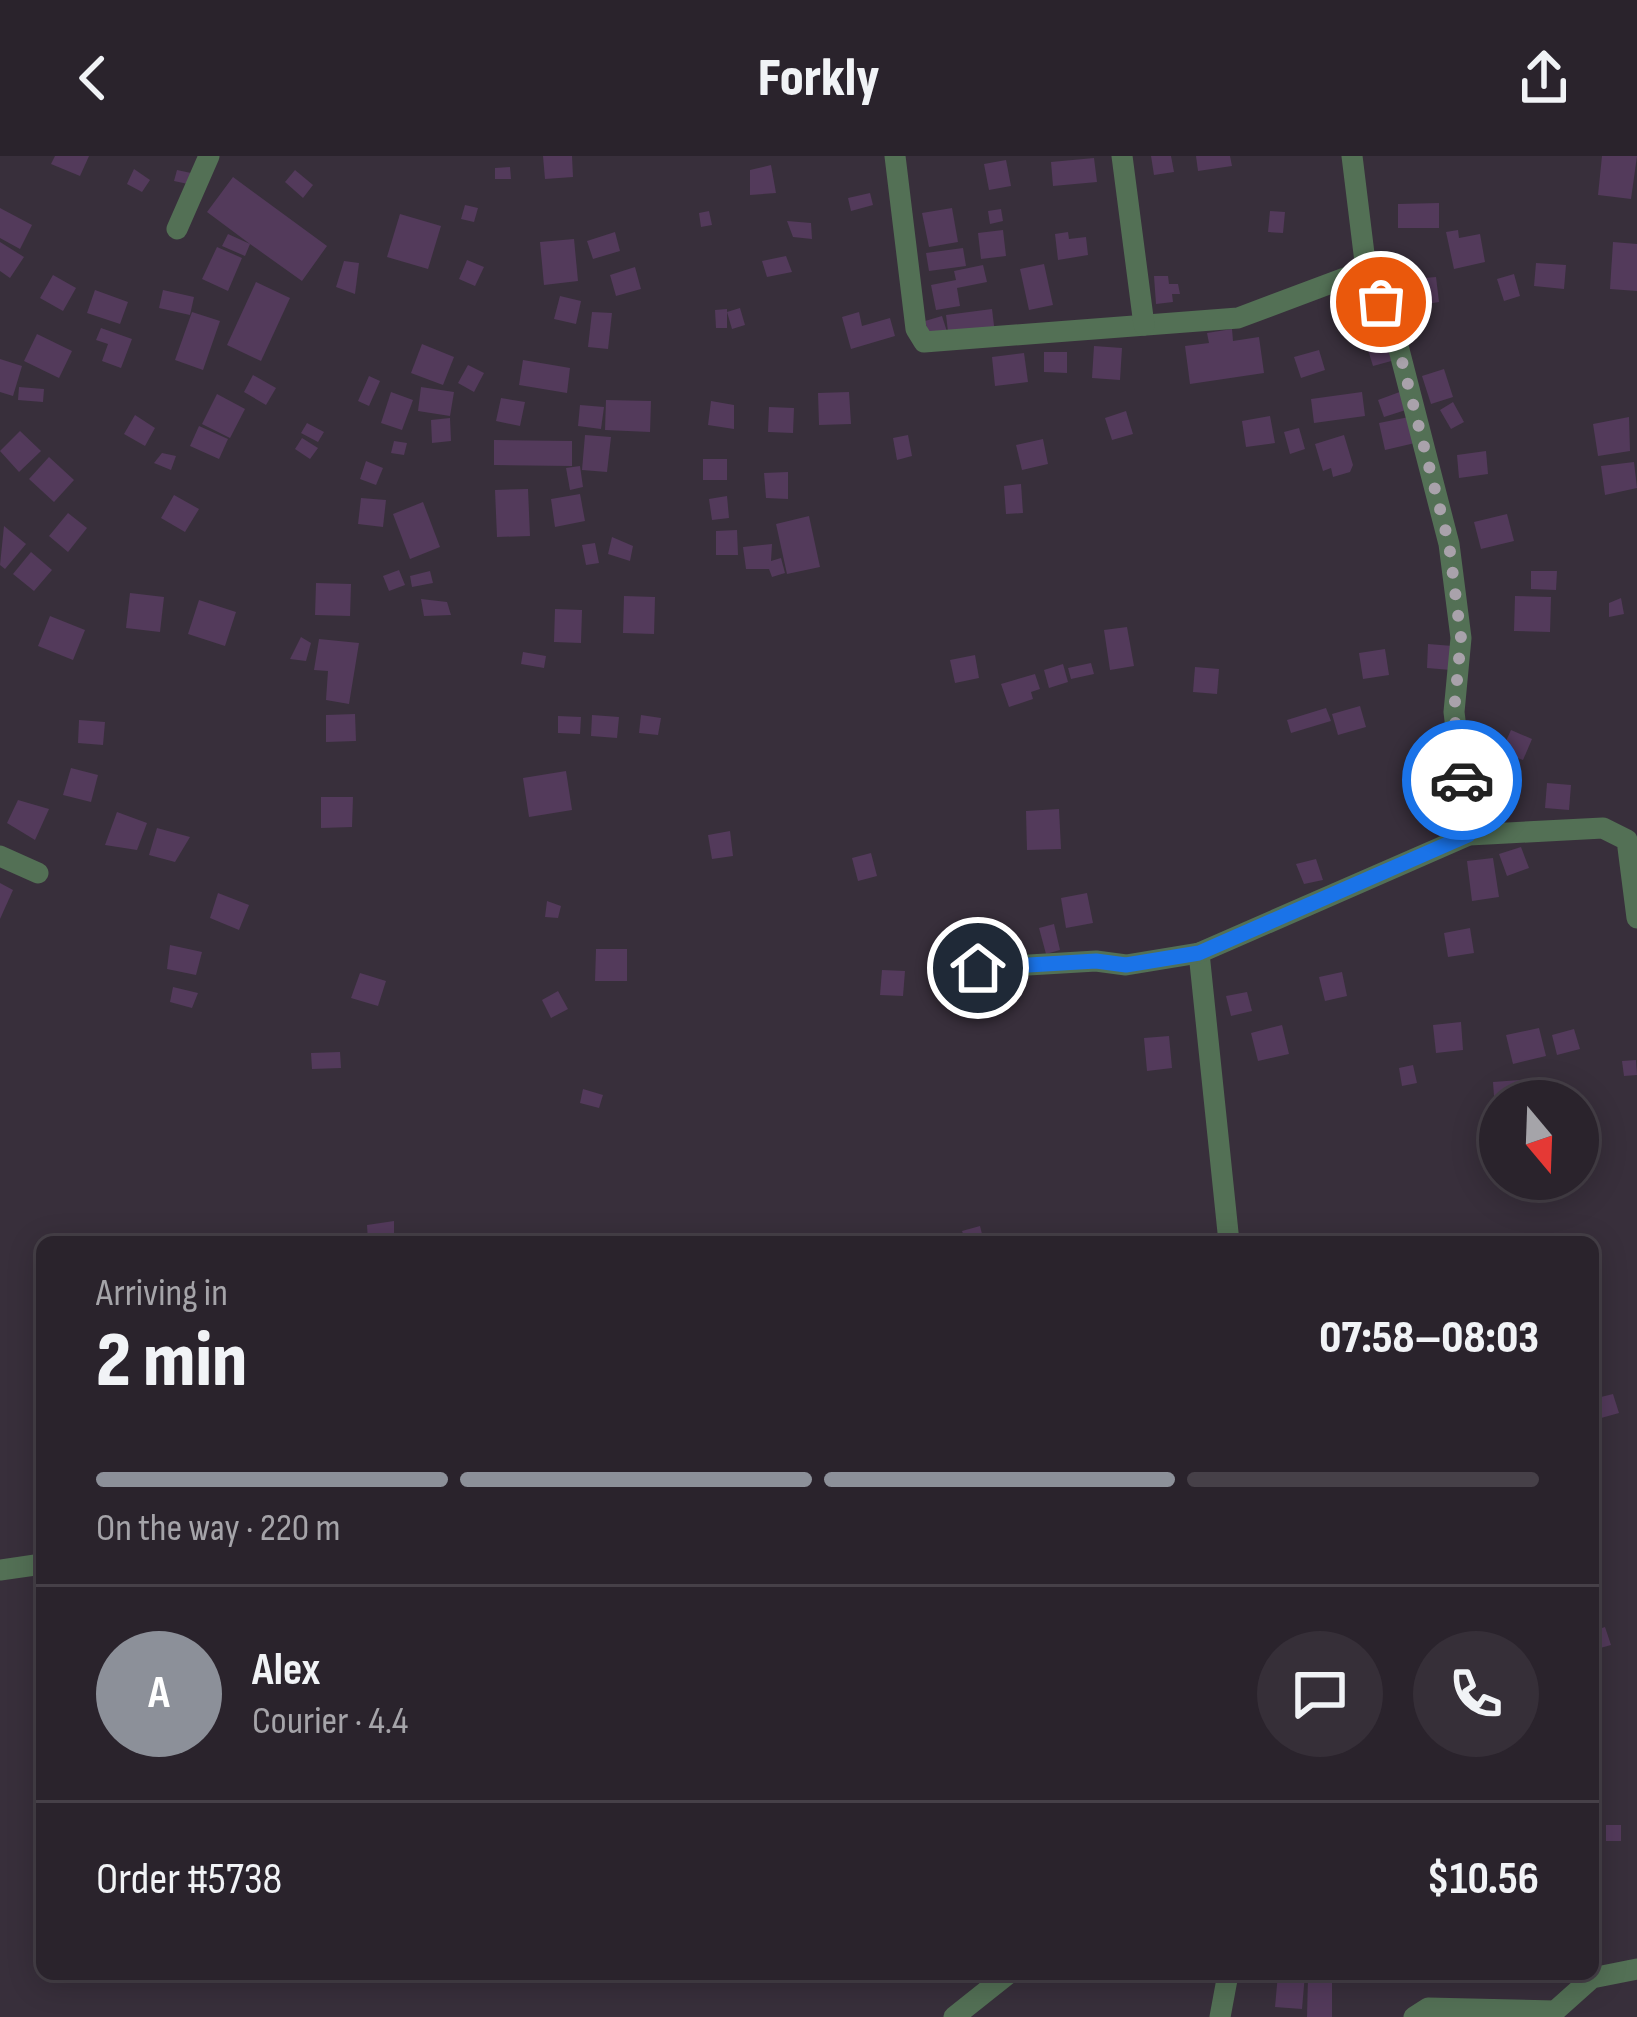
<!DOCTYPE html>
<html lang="en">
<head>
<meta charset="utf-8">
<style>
  body { margin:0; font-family:"Sofia Sans Condensed",sans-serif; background:#362f38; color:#f1f3f6; height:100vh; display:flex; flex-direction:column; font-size:45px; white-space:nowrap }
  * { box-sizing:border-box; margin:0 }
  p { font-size:39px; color:#a5a4a9 }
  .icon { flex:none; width:66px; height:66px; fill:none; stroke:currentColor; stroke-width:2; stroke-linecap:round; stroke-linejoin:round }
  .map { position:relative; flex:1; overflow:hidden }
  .sheet { position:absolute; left:36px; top:1080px; width:1563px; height:744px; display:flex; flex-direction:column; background:#2a232c; border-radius:18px; box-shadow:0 6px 30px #0003,0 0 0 3px #464048 }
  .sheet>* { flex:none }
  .needle { width:78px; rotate:161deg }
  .tools { position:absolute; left:1479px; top:924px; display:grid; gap:24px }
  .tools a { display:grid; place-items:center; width:120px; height:120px; border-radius:50%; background:#2a232c; box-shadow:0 6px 30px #0003,0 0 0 3px #464048; font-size:60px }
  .pin { position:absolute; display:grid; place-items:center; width:102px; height:102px; color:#fff; margin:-51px; border:6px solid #fff; border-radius:50%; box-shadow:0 3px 12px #0007 }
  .courier { position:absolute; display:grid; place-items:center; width:120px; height:120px; margin:-60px; border:9px solid #1a73e8; border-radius:50%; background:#fff; color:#222; box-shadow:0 3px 15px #0007 }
  .overview em { font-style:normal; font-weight:800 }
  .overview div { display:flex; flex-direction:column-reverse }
  .overview { display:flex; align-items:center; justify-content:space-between; height:204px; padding:0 60px }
  h1 { font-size:78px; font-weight:800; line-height:90px }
  .bar { display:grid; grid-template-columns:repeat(4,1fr); gap:18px 12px; align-content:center; height:144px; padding:0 60px }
  .bar i { height:15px; border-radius:9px; background:#464048 }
  .bar .selected { background:#8c9099 }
  .bar p { grid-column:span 4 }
  .line { display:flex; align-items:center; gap:30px; padding:0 60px; border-top:3px solid #464048 }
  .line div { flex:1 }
  .round { display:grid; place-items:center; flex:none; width:126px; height:126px; border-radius:63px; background:#362f38 }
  header { display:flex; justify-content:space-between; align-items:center; height:156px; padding:0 60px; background:#2a232c; font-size:54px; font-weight:800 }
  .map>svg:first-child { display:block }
</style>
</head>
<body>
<header><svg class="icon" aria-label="back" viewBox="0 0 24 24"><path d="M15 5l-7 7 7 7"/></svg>Forkly<svg class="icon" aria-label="share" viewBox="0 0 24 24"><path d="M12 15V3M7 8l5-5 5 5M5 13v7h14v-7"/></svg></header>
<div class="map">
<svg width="1637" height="1861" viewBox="0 0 1637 1861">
  <rect width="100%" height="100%" fill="#382f3b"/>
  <g fill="#533a5b">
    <polygon points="55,0 89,0 80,20 51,8"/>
    <polygon points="543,0 572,0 573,21 545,23"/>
    <polygon points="1151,0 1171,0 1174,16 1154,19"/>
    <polygon points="1196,0 1230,0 1232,10 1198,15"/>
    <polygon points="1602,0 1637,0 1631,43 1598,39"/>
    <polygon points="1094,2 1097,26 1053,30 1051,6"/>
    <polygon points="1006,4 1011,30 989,34 984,8"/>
    <polygon points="771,9 776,37 750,39 750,14"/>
    <polygon points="510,11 511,23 495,23 495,12"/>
    <polygon points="134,13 150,24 142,36 127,28"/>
    <polygon points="177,14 191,17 188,28 174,25"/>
    <polygon points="295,14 313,29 303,42 285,26"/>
    <polygon points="233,21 327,90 302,125 250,88 245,100 222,90 228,78 250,88 207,56"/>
    <polygon points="870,37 873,49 851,55 848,42"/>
    <polygon points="1439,47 1439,72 1398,72 1398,48"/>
    <polygon points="465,49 478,52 474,66 461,63"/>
    <polygon points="0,52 32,69 20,93 0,82"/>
    <polygon points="952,52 958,86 929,91 922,57"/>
    <polygon points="1001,53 1003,65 990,68 988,55"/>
    <polygon points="709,55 712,69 701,71 699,57"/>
    <polygon points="1270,55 1285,56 1283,77 1268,76"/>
    <polygon points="400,58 441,70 428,113 387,101"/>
    <polygon points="787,65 811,67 812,83 793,81"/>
    <polygon points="1003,74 1006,100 981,103 978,77"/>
    <polygon points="1458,74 1459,82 1480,78 1485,106 1454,113 1446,76"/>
    <polygon points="615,76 620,95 593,103 587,85"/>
    <polygon points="1068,76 1069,83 1086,81 1088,99 1058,104 1055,78"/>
    <polygon points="574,83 578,125 544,129 540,86"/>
    <polygon points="0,86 24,101 10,122 0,115"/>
    <polygon points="1613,86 1637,88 1637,135 1610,133"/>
    <polygon points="217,91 242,102 228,135 202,123"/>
    <polygon points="963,92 966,110 929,115 926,97"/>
    <polygon points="786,100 792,116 767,121 762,105"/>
    <polygon points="467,104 484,111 475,130 459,123"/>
    <polygon points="344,105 359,107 355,138 336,131"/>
    <polygon points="1536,107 1566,109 1564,133 1534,130"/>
    <polygon points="1044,108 1053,149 1029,154 1020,113"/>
    <polygon points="983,109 987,126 957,132 960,150 936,154 931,129 956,124 954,115"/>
    <polygon points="635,111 641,133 616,140 610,119"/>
    <polygon points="1514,118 1520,140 1504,145 1497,123"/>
    <polygon points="53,119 76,132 63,155 40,142"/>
    <polygon points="1154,120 1168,120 1169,128 1178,128 1180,138 1172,138 1173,146 1156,148"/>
    <polygon points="1436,121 1439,146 1415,150 1413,123"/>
    <polygon points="256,126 290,142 261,205 227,189"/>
    <polygon points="95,134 128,146 120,168 87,157"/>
    <polygon points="163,134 194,141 190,159 159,152"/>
    <polygon points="560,140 581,145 576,168 554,163"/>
    <polygon points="740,152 745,169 732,173 727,156"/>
    <polygon points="727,153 727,172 716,172 715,154"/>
    <polygon points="992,153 995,178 949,184 946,159"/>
    <polygon points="192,156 220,165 203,214 175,204"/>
    <polygon points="592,156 612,157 608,193 588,191"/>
    <polygon points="859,156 862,170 890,162 895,180 851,193 842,161"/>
    <polygon points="942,160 949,182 931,187 925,165"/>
    <polygon points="101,172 132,183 121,212 102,205 108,188 96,184"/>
    <polygon points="1385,172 1395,204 1373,210 1363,178"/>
    <polygon points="1232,173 1233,185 1259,181 1264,217 1190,228 1185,190 1209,187 1207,177"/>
    <polygon points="37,178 72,195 59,222 24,205"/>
    <polygon points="422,188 454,201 443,229 411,217"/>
    <polygon points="1094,190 1122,192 1120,224 1092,222"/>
    <polygon points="1319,194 1325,214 1301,222 1294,201"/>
    <polygon points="1044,196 1067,196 1067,217 1044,216"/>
    <polygon points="1024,197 1028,226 995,230 992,201"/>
    <polygon points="0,203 22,210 13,240 0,236"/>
    <polygon points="523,204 570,212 567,237 519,229"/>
    <polygon points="468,209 484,217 474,236 458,227"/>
    <polygon points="1444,213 1453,241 1431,248 1422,220"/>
    <polygon points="253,219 276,232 266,249 244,236"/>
    <polygon points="369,220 380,225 369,250 358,245"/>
    <polygon points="19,231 44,233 43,246 18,244"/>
    <polygon points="421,231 454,236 450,260 418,255"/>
    <polygon points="1405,234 1412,252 1384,261 1378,244"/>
    <polygon points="391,236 413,244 402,274 381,267"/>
    <polygon points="849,236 851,268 819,269 818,237"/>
    <polygon points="1362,236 1365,260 1314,267 1311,243"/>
    <polygon points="217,238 245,253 230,282 202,268"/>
    <polygon points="501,242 525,246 520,270 496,265"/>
    <polygon points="606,244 651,245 650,276 605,274"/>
    <polygon points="711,245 734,249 734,273 708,269"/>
    <polygon points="1453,246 1464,266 1451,273 1440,254"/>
    <polygon points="580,249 604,251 601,273 578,270"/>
    <polygon points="769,251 794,252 793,277 768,276"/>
    <polygon points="1126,255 1133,278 1112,284 1105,262"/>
    <polygon points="135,259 155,272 145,290 124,278"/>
    <polygon points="1270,260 1275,287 1246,291 1242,265"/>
    <polygon points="1409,261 1415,287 1385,294 1379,267"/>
    <polygon points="1629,261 1630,295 1598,300 1593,268"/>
    <polygon points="450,262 451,285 432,287 431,264"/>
    <polygon points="307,267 324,276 318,286 301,277"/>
    <polygon points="199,270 228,283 219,303 190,290"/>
    <polygon points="1299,272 1305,293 1290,298 1284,276"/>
    <polygon points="20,275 41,295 19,316 0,295"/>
    <polygon points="585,279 611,281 607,316 582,314"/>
    <polygon points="908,279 912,300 897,304 893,282"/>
    <polygon points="1344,279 1353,309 1350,316 1333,321 1331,312 1323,315 1315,288"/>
    <polygon points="302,282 318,292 310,303 295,293"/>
    <polygon points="1043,283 1048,308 1022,314 1016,289"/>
    <polygon points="494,284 572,285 572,310 494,309"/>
    <polygon points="394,285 407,287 404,299 391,297"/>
    <polygon points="1486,295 1488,318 1459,322 1457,299"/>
    <polygon points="162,297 176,300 171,314 154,307"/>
    <polygon points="49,301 74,324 54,346 29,323"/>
    <rect x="703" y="303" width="24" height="21"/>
    <polygon points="366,305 383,312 376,329 360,323"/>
    <polygon points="1634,306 1637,332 1605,339 1601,310"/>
    <polygon points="580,310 583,331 570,334 566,312"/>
    <polygon points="788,316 788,343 766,342 764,317"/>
    <polygon points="1021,328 1023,357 1006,358 1004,330"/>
    <polygon points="528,333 530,380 497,381 495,334"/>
    <polygon points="580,338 585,365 555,371 551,343"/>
    <polygon points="174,339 199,353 185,376 161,362"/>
    <polygon points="727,340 729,362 712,364 709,343"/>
    <polygon points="361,342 386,344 383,371 358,368"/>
    <polygon points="423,346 440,391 410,403 393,358"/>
    <polygon points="68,357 87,372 68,396 49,380"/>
    <polygon points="1507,358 1514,385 1481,393 1474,366"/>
    <polygon points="809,360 820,411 787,418 776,368"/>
    <polygon points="4,370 26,388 5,413 0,409"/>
    <polygon points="737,374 738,399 716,399 716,375"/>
    <polygon points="612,381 633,390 630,405 608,398"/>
    <polygon points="595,387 599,407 586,409 582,389"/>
    <polygon points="772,388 771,405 781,402 785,417 772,421 769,413 746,413 743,391"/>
    <polygon points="31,396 52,414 34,435 13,418"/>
    <polygon points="399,414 405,429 389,435 383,420"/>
    <polygon points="430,415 433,427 412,431 410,420"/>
    <polygon points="1531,415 1557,415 1556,434 1531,433"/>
    <polygon points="316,427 351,428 350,460 315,459"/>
    <polygon points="130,437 164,441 160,476 126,472"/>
    <polygon points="624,440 655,441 654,478 623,477"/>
    <polygon points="1515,440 1551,441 1550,476 1514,475"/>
    <polygon points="1621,442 1624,458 1609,461 1609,447"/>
    <polygon points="421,443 447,446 451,459 424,460"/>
    <polygon points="199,444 236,456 225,490 188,478"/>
    <polygon points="555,453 582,454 581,487 554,486"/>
    <polygon points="50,460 85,474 73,504 38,490"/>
    <polygon points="1127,471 1134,510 1110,514 1104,474"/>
    <polygon points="301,481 311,487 306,505 290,503"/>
    <polygon points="319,483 359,487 349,548 326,544 328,515 314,514"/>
    <polygon points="1428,488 1453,490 1451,514 1427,512"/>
    <polygon points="1385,493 1389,519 1363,523 1359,497"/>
    <polygon points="523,496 546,500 544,512 521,508"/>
    <polygon points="975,499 979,522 955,527 950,504"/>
    <polygon points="1091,507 1094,518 1071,523 1068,512"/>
    <polygon points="1063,508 1068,526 1049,532 1044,514"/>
    <polygon points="1195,511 1219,513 1217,538 1193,536"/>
    <polygon points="1035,518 1040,533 1031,536 1033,543 1009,551 1001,528"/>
    <polygon points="1360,550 1366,571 1338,579 1332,558"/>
    <polygon points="1326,552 1331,565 1291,577 1287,564"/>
    <polygon points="355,558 356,585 326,586 326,559"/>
    <polygon points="592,559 619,561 617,582 591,580"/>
    <polygon points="641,559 661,562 658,579 639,577"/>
    <polygon points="558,560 581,561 580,578 558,577"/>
    <polygon points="79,564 105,566 103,589 78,587"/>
    <polygon points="1511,574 1532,583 1523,604 1501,596"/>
    <polygon points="71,612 98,619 91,646 63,639"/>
    <polygon points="566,615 572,654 529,661 523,622"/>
    <polygon points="1547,627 1571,629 1569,654 1545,652"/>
    <polygon points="321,641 353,641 352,671 321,672"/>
    <polygon points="1430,642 1439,659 1427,667 1416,649"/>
    <polygon points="18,644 49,653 35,684 7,667"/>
    <polygon points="1059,653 1061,693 1027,694 1026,655"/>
    <polygon points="117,656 147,667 137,694 105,689"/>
    <polygon points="157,672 190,681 175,706 149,699"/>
    <polygon points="730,675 733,700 712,703 708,679"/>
    <polygon points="1521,691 1529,712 1507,720 1499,698"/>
    <polygon points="871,697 877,720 858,725 852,702"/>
    <polygon points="1493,702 1499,741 1472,745 1467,705"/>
    <polygon points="1316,703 1323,724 1304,728 1296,708"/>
    <polygon points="0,727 13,734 0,763"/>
    <polygon points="218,737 249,749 239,774 210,762"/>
    <polygon points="1087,737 1093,767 1066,772 1061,742"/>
    <polygon points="547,745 561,750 558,762 545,761"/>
    <polygon points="1054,768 1060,794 1046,798 1039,772"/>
    <polygon points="1470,772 1474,797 1448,801 1444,777"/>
    <polygon points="968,778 987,779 986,802 967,801"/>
    <polygon points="170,789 202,796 196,819 167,813"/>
    <polygon points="596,793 627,793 627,825 595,825"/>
    <polygon points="882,814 905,815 903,840 880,839"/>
    <polygon points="1342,816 1347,840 1325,845 1319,821"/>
    <polygon points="360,817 386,825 378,850 351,842"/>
    <polygon points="173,831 198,837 192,852 170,846"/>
    <polygon points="558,835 568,853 551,862 542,844"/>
    <polygon points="1247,836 1252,855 1231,860 1226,840"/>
    <polygon points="1461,866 1463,894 1436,897 1433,869"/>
    <polygon points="1282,869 1289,898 1258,905 1251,877"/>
    <polygon points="1539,872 1546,900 1513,908 1506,879"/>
    <polygon points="1574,873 1580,893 1557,899 1552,879"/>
    <polygon points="1169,880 1172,912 1147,915 1144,882"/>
    <polygon points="340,896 341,912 312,913 311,897"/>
    <polygon points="1636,904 1637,919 1624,920 1622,905"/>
    <polygon points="1413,909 1417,927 1402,930 1399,912"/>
    <polygon points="1520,924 1522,945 1500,945 1500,954 1495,954 1493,926"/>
    <polygon points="583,933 603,939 599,952 580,947"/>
    <polygon points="394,1065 394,1086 368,1086 367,1069"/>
    <polygon points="980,1070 983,1082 966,1086 962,1075"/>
    <polygon points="1613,1238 1619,1257 1594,1264 1593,1243"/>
    <polygon points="1605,1471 1611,1489 1593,1494 1593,1475"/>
    <rect x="1606" y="1669" width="15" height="16"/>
    <polygon points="1278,1818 1305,1818 1302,1853 1275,1851"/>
    <polygon points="1308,1822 1332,1822 1332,1861 1307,1861"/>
  </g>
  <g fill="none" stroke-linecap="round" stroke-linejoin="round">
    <g stroke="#537055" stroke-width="21">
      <polyline points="895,0 916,173 924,186 1238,162 1366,114"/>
      <polyline points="1122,0 1144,169"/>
      <polyline points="1352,0 1366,114 1395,178 1449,388 1461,482 1454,556 1469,679"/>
      <polyline points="177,73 209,0"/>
      <polyline points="0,700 38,717"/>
      <polyline points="1199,797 1229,1086"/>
      <polyline points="978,812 1096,805 1126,809 1199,797 1469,679 1603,672 1627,684 1637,762"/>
      <polyline points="0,1414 42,1408"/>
      <polyline points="954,1861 1008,1818"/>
      <polyline points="1220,1861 1228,1818"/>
      <polyline points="1414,1861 1428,1852 1555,1855 1592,1822 1637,1813"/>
    </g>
  </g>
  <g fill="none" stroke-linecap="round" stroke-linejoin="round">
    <polyline stroke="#a9a2ab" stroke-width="12" stroke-dasharray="0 21.6" points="1381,146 1395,178 1449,388 1461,482 1454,556 1462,624"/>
    <polyline stroke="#1a73e8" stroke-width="15" points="978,812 1096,805 1126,809 1199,797 1468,679 1462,624"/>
  </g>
</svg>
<div class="tools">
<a><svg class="needle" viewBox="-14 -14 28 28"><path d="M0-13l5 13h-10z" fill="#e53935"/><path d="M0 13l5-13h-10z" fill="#a5a4a9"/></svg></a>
</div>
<div class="pin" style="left:1381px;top:146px;background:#ea580c"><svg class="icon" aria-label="bag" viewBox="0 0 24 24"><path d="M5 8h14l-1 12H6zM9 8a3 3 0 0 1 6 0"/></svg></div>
<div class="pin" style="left:978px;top:812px;background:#1f2937"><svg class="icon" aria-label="home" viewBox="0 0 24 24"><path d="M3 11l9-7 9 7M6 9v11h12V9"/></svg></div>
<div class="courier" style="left:1462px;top:624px"><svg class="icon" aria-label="car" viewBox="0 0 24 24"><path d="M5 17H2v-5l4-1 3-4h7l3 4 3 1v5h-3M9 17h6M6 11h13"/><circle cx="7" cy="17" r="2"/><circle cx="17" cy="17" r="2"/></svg></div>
<section class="sheet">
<div class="overview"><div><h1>2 min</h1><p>Arriving in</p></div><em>07:58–08:03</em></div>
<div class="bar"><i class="selected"></i><i class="selected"></i><i class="selected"></i><i></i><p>On the way · 220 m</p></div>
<div class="line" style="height:216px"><b class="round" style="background:#8c9099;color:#fff">A</b><div><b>Alex</b><p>Courier · 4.4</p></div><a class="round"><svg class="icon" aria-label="chat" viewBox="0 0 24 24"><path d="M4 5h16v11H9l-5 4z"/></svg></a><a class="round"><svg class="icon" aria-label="phone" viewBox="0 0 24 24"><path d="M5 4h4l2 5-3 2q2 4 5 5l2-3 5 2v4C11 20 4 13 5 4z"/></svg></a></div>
<div class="line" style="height:156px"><div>Order #5738</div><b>$10.56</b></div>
</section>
</div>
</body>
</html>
